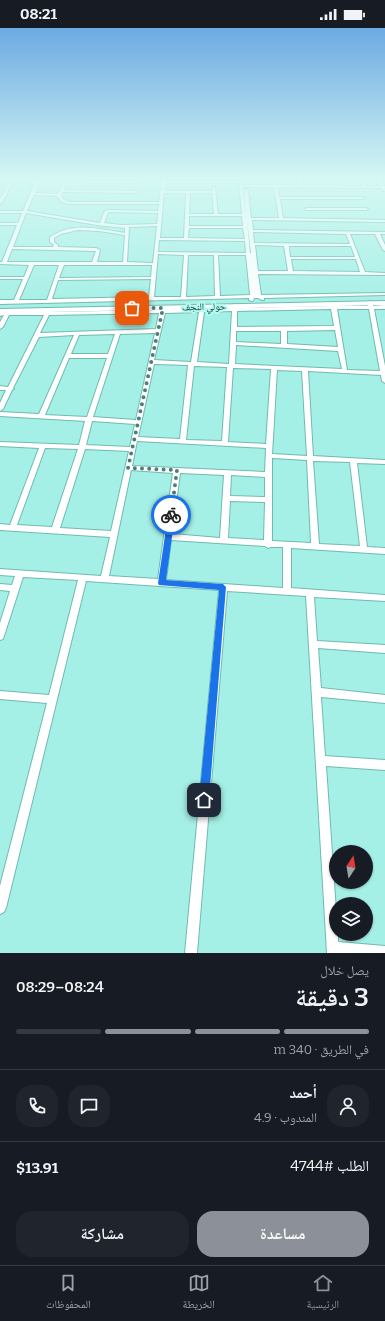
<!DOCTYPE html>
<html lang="ar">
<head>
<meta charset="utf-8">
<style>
  body { margin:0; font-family:Bitter,"Noto Naskh Arabic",serif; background:#20242c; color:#f1f3f6; direction:rtl; height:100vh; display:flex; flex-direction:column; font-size:15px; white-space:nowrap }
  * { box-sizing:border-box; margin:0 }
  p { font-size:13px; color:#9ea1a6 }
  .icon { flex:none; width:22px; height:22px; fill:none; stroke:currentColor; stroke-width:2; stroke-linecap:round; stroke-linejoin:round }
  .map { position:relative; height:925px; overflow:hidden; direction:ltr }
  .sheet { display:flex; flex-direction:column; background:#171b24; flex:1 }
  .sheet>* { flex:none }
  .needle { width:26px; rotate:12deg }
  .buttons { position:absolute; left:329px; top:817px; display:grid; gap:8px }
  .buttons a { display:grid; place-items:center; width:44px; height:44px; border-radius:50%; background:#171b24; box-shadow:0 1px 3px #0004; font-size:20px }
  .pin { position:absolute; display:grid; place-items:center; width:34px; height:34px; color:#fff; margin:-17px; border-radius:8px; box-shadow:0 2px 6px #0006 }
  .courier { position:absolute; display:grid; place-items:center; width:40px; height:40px; margin:-20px; border:3px solid #1a73e8; border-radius:50%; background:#fff; color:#222; box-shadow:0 1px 5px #0007 }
  .head em { font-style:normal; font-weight:600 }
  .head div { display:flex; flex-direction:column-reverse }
  .head { display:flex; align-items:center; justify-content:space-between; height:68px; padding:0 16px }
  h1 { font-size:26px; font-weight:600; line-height:30px }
  .bar { display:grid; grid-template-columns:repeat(4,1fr); gap:6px 4px; align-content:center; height:48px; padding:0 16px }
  .bar i { height:5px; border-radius:3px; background:#363941 }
  .bar .on { background:#8c9099 }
  .bar p { grid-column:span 4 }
  .line { display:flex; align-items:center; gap:10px; padding:0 16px; border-top:1px solid #363941 }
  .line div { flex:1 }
  .round { display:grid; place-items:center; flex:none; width:42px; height:42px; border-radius:16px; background:#20242c }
  .cta { display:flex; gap:8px; margin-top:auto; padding:8px 16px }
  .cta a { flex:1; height:46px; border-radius:16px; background:#8c9099; color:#fff; font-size:16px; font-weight:600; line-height:46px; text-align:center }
  .cta a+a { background:#20242c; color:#f1f3f6 }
  .status { display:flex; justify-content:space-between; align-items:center; height:28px; padding:0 20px; background:#171b24; direction:ltr }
  .status svg { height:11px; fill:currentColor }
  .tab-bar { display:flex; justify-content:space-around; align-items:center; height:56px; border-top:1px solid #363941; background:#171b24; font-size:11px; color:#9ea1a6 }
  .tab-bar a { display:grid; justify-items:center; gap:2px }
  .tab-bar .on { color:#8c9099 }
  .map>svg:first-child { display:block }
</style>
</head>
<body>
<div class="status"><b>08:21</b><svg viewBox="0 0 49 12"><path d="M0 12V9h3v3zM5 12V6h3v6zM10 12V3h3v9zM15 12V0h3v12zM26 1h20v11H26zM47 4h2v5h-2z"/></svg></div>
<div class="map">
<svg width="385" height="925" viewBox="0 0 385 925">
  <rect width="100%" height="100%" fill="#a5f0e6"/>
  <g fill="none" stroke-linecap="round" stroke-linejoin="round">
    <g stroke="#70bab0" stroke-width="2">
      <g id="minor">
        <path d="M37 150H41L35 165 58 166 64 150H68L64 162 138 163 140 164 138 165 63 164 61 169 64 172 69 174H159L162 150H166V153H238V150H242L243 157H273L272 150H276L277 157H299L296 150H300L303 157 363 158 359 154 348 150C356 150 362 152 368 158H380L376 150H380L384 158H385V163H383L381 160 278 159 279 169H362L364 170 362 171H280L283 190 385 192V194L252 192 253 202 385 204V206H380L385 217V223L383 222 375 206H350L365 244 385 245V247L258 246 261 267 385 265V267L264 270V272H262L258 270H254L253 273H251L249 272V270L0 276V272H14L23 251H0V249H24L29 237 0 236V234H2L17 197H0V195H18L22 185H0V183H23L35 154H13L2 175 0 176V171L10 154H0V152H36ZM165 155H239L242 186H218L215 159H213L212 163H165ZM243 159H274L279 190H251L248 162 246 161 244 162 246 190ZM164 165H186L184 210H160ZM190 165H212L214 186H189ZM34 167 57 168 62 174 68 176H159L158 183 108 182 104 184 100 195 27 183ZM109 184 158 185 157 196 121 197 104 195 108 185ZM26 185 97 197 125 200V205C99 201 74 193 50 209V214L54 217 53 219H13ZM189 188H242L243 198H189ZM247 192 251 225H250ZM157 198 153 235 127 234 129 199ZM189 200H243L245 211 188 210ZM78 202 99 203 125 207 123 234H97L100 222 96 220 58 219V217L54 214V210L61 206ZM253 204 346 206 350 216 254 215ZM159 212 245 213 246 225 158 224ZM255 217 284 218 288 243H258ZM289 218H351L355 229H290ZM12 221 96 223 92 234H7ZM158 226 184 227 181 269H154ZM188 227H214L215 268 186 269ZM218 227H246L250 267 220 268ZM291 231H356L360 244 293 243ZM34 237H59L47 272H19ZM64 237H152L151 249 59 250ZM151 251 149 269 52 271 58 252Z"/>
        <polygon points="90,153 139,153 141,154 139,155 89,155 88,154"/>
        <polygon points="307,180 366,180 368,181 366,182 306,182 306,180"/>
        <path d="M370 273 372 274 373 278 385 277V281H374L385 338V355L382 353 381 347 308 343 313 428 385 432V436L357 435 367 519 385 520V526L291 520V560L385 567V573L314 569 317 613 385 617V625L318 620 321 660 385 667V675L321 669 325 728 385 732V742L326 738 336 883V906H338V914L385 918V925H327L306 568 227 563 197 925H185L219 562 86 553 6 880 4 884 0 886V858L47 675 0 671V663L49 667 78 552 23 549 4 608 3 611 0 612V595L10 563 0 562V556L12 557 15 548 0 547V541L101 548 110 509 0 502V496L10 497 39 420 0 418V414L79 417 85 393 0 388V384L39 386 74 307 39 309 13 360 14 361 12 362 3 381 0 383V375L6 362H0V358L8 359 44 287H9L3 299 0 301V294L4 287 0 288V284H46L47 281 49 280 52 282 51 284 160 282 161 279H165V281H199L200 278H204V281L232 280 233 277 235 276 238 278 237 280 331 278 330 276 333 274 335 275 336 278H368L367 275ZM331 281 334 298 237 299V283ZM337 281H369L380 343 347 342ZM232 283 229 336 197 334 204 284ZM199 284 191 334 154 332 165 285ZM159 285 156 301 40 305 49 287ZM335 302 338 319 287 316V303ZM236 303H281V316L236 314ZM155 305 136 392 93 389 120 306ZM115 306 108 326H71L79 307ZM236 317 338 323 342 341 235 336ZM69 330H107L87 389 45 387ZM154 336 188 337 180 411 138 409ZM194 338 227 339 222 413 186 412ZM233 340 271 341 266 416 228 414ZM277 342 302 343 307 428 272 426ZM92 393 135 396 130 419 86 417ZM137 413 266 420 265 444 132 438ZM45 420 78 421 52 499 17 497ZM85 421 129 423 111 503 60 500ZM272 430 307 432 311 515 272 513ZM313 433 350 434 360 518 319 516ZM131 442 173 445 158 551 109 548ZM180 445 224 447 220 510 172 506ZM231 447 265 449V469L230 468ZM230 473 265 474 264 512 228 510ZM171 512 265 518 268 520 271 519H283V560L166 552Z"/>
      </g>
    </g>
    <g stroke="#70bab0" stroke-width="2">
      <polygon id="major" points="385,273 385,277 0,285 0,281"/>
    </g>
    <use href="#minor" fill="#fff" fill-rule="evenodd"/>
    <use href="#major" fill="#fff" fill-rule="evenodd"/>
  </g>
  <linearGradient id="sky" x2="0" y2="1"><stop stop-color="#6baae2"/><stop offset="0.54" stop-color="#d6f8f4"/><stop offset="1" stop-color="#d6f8f4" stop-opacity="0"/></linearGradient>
  <rect width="385" height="279" fill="url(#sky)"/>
  <polygon fill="#1a73e8" points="171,484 175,487 166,552 223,556 226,559 209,772 208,776 204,777 201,776 199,772 219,562 159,557 158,555 168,487"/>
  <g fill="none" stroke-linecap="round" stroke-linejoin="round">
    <polyline stroke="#4f7d77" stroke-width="4" stroke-dasharray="0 7.2" points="132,280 163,280 128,440 177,442 171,487"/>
  </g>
  <g text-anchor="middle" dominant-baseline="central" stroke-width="4" stroke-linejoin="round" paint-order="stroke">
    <g font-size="10" fill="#203f3b" stroke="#b2fef3">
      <text transform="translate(204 279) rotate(-1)">حولي النجف</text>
    </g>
  </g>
</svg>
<div class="buttons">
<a><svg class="needle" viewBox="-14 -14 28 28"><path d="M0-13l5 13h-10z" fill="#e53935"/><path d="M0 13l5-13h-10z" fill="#9ea1a6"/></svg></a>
<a><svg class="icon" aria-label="layers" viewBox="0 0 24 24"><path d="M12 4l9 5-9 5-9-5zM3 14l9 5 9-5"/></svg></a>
</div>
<div class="pin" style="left:132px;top:280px;background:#ea580c"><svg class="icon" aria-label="bag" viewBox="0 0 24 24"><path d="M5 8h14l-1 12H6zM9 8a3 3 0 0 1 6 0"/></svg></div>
<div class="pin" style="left:204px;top:772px;background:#1f2937"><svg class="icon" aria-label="home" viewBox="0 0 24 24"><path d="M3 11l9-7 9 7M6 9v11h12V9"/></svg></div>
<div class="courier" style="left:171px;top:487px"><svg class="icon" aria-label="bike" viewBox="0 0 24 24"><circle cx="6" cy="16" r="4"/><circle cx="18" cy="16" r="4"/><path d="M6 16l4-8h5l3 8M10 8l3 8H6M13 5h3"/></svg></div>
</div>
<section class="sheet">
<div class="head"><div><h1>3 دقيقة</h1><p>يصل خلال</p></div><em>08:24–08:29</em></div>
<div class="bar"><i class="on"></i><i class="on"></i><i class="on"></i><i></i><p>في الطريق · 340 m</p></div>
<div class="line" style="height:72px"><a class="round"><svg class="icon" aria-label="person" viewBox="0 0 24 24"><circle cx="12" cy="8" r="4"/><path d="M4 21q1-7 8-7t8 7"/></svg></a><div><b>أحمد</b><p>المندوب · 4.9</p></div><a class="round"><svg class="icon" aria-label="chat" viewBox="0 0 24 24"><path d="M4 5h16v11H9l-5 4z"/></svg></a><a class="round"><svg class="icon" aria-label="phone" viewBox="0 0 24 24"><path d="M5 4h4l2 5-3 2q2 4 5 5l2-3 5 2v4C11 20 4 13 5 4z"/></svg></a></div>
<div class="line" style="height:52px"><div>الطلب #4744</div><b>$13.91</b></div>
<div class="cta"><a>مساعدة</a><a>مشاركة</a></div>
</section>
<nav class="tab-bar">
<a class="on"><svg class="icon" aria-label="home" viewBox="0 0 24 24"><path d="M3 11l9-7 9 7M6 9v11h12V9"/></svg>الرئيسية</a>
<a><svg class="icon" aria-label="map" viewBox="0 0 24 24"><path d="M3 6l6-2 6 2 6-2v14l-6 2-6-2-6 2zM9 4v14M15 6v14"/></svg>الخريطة</a>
<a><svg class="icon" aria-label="saved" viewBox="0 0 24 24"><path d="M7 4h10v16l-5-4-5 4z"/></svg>المحفوظات</a>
</nav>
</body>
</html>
